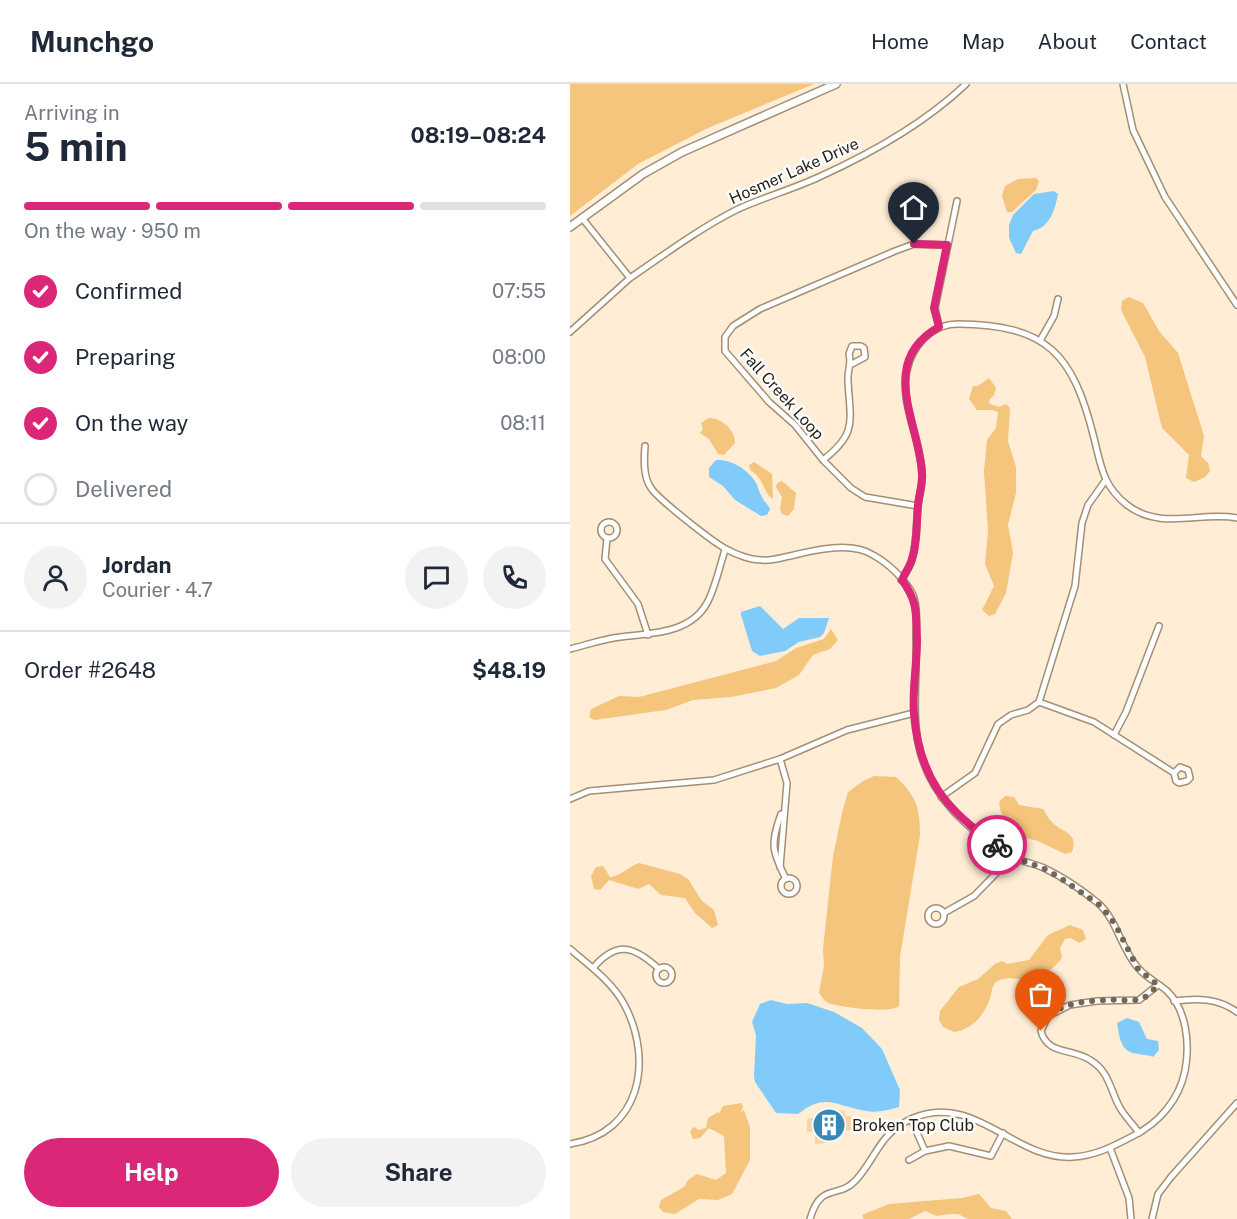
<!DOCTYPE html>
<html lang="en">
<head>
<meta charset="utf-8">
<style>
  body { margin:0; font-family:"Public Sans",sans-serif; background:#f2f2f3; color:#1f2937; height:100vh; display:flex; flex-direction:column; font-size:22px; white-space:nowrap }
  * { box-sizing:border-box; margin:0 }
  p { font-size:20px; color:#747a83 }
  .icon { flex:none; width:33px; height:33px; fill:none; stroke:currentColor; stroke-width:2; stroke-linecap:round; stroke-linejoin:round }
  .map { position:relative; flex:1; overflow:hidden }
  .sheet { display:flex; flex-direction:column; background:#fff; width:570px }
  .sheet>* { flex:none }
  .pin { position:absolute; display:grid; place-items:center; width:51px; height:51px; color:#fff; margin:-62px -26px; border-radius:50% 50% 50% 0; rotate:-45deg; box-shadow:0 0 6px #0007 }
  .pin .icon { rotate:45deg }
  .courier { position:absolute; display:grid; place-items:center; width:60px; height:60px; margin:-30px; border:4px solid #db2777; border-radius:50%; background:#fff; color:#222; box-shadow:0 2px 8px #0007 }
  .overview em { font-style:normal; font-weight:700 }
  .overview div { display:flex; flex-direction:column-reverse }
  .overview { display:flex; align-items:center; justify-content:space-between; height:102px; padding:0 24px }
  h1 { font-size:39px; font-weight:700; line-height:45px }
  .bar { display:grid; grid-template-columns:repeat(4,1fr); gap:9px 6px; align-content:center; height:72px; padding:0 24px }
  .bar i { height:8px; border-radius:4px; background:#e0e1e3 }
  .bar .selected { background:#db2777 }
  .bar p { grid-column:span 4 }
  .line { display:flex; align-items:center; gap:15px; padding:0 24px; border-top:2px solid #e0e1e3 }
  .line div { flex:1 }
  .round { display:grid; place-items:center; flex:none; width:63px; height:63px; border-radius:32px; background:#f2f2f3 }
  ol { padding:0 24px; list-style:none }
  li { display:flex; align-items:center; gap:18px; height:66px }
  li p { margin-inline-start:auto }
  li .icon { padding:6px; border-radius:50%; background:#db2777; color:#fff; stroke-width:4 }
  li:last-child { color:#747a83 }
  li i { width:33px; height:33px; border:3px solid #e0e1e3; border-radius:50% }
  .button { display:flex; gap:12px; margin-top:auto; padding:12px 24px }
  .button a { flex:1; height:69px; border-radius:36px; background:#db2777; color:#fff; font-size:24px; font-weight:700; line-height:69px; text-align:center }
  .button a+a { background:#f2f2f3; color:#1f2937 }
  header { display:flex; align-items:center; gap:36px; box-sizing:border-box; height:84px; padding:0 30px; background:#fff; border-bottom:2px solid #e0e1e3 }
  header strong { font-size:28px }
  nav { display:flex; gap:33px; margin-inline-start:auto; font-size:21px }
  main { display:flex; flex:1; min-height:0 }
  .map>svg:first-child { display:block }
</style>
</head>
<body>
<header>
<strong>Munchgo</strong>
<nav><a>Home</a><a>Map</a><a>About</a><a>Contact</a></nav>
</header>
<main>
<section class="sheet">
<div class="overview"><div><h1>5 min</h1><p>Arriving in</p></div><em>08:19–08:24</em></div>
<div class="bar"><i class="selected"></i><i class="selected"></i><i class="selected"></i><i></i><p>On the way · 950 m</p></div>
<ol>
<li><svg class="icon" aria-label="check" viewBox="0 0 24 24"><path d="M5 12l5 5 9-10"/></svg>Confirmed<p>07:55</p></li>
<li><svg class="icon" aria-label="check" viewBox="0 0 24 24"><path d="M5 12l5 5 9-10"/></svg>Preparing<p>08:00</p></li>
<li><svg class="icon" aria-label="check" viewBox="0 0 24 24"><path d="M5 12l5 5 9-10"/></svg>On the way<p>08:11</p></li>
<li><i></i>Delivered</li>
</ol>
<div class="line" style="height:108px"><a class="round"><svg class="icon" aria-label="person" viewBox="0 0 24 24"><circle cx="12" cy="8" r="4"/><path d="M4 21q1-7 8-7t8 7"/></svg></a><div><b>Jordan</b><p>Courier · 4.7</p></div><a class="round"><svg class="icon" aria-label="chat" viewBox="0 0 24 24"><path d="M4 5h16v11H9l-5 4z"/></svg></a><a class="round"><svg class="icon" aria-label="phone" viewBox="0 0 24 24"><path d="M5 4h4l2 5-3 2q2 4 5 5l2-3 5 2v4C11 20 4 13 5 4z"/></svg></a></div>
<div class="line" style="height:78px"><div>Order #2648</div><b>$48.19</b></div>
<div class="button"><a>Help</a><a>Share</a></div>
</section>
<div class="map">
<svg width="667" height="1135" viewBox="0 0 667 1135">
  <rect width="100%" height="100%" fill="#ffedd6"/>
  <g fill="#f5c47d">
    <polygon points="0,0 244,0 138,44 68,80 0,132"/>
    <polygon points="466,94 469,97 466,106 442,128 437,128 432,112 435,102 448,95"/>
    <polygon points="559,213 573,219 589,247 608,269 634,352 631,372 638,379 640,387 635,393 624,398 616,394 619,371 592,344 575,273 551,226 552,217"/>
    <polygon points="419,294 426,304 424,311 419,316 420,320 429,323 436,320 440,324 438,357 446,383 446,409 438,441 443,469 436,509 425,530 419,532 412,526 424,502 415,480 418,447 414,387 417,356 426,344 428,328 422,326 407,326 399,315 403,302 408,302"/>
    <path d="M139 334C151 334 165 345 165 359L154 371 148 370 139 355 130 349 133 345 131 339Z"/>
    <path d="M184 378 202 390 203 415C193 410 196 396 180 386L179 381Z"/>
    <polygon points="212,397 226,409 224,425 218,432 212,430 210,425 212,413 206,403 207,399"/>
    <polygon points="261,545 268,556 260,565 243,571 229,591 206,604 161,613 123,616 96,626 24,636 19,633 21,625 49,612 69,613 206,577 226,564 254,555"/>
    <path d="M304 692 326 693C346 712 350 723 350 751L330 873 329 922C321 930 269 923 258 919 254 916 251 913 249 908L254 882 253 865 263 772 273 725 278 708 293 697Z"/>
    <path d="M435 712 444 713 449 721 473 725C476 729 478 735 482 738 492 749 509 748 502 768L495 770 468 757 446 751 431 728 429 718Z"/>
    <path d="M69 779 110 790 118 795 132 817 144 826 148 841 142 844 125 829 115 814 91 811 79 800 68 805 39 796 30 806 24 805 21 792 26 783 33 782 40 793C52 792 57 783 69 779Z"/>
    <path d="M500 841 513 846 516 855 509 859 501 854 495 855 490 864 492 874C484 885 471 894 457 895 447 896 435 891 426 898 422 902 422 906 421 911 416 929 404 945 384 948L373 943 369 936 370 927 389 903 408 895 425 880 432 877 438 880 459 876 478 851Z"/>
    <polygon points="172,1019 173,1024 170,1029 174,1026 180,1043 180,1076 162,1110 148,1116 129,1115 105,1130 93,1128 89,1123 91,1116 114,1103 118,1096 127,1090 146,1096 156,1089 154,1052 139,1044 130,1054 123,1055 120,1047 124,1043 129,1046 136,1044 138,1034 148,1028 149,1030 153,1022"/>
    <polygon points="409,1110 421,1124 436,1127 442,1135 398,1135 388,1130 379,1130 367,1132 355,1127 339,1135 294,1135 292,1131 319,1120 392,1114"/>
  </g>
  <g fill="#80cbfa">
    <path d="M484 107 488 110C485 126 480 143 463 147L451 170 446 169 439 154V141L443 131 464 110Z"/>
    <path d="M146 376C161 375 179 386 186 399 189 404 189 409 192 413 194 418 198 420 200 425L197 431 191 432 165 416 153 402 139 393V384Z"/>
    <polygon points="190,522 213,545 229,534 259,534 254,549 250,553 229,558 215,567 190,572 182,567 171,531 171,528"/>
    <path d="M201 916 217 920 237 919 264 928 292 944 312 965 330 1006 329 1023C318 1026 307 1029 296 1027 265 1022 256 1008 228 1030L206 1029 185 998 184 992 186 951 182 938 190 920Z"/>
    <path d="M557 934 569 938 577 955 588 957 589 966 583 973C576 970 570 971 563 969 550 966 549 950 547 939Z"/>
  </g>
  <polygon fill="#f7d4a2" points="255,1026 275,1027 275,1032 281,1032 282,1046 255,1048 255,1059 245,1060 245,1047 237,1048 237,1035 252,1032 255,1030"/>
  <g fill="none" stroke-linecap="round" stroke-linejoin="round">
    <g stroke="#a38f74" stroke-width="8">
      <g id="minor">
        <polyline points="553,0 563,46 595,113 667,221"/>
        <path d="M60 194C95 170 130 144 168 125 195 113 223 105 249 93 302 69 354 40 396 0"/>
        <polyline points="369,243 365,224 387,117"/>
        <polyline points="0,248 60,194 12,134"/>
        <polyline points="471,255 484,232 488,215"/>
        <path d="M75 362C74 375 73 393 81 404 88 415 145 460 158 466 167 471 181 476 192 476 201 477 210 474 220 472 244 466 281 457 303 471 318 479 336 496 343 511 348 523 346 541 346 554 348 623 332 671 384 728 400 745 421 760 441 772 451 778 463 779 474 784 493 793 512 806 528 819 548 837 551 866 569 885 577 894 588 899 597 907 617 926 620 961 615 987 609 1016 589 1039 563 1052 544 1062 525 1072 503 1073 445 1077 405 1008 343 1034 309 1049 307 1073 286 1096 268 1116 251 1097 240 1135"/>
        <path d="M253 376C288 349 280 337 278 297 277 286 282 281 279 270L282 262H291L294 264 295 273 282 280"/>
        <polyline points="348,422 295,413 281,404 253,376 225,341 199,318 155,267 155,253 163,242 190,225 325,167 344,160 377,161"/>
        <circle cx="39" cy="446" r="8"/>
        <polyline points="37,454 35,475 68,520 78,551"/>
        <path d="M331 496C335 489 340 483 342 476 347 458 346 440 348 422 349 411 353 401 352 390 351 350 325 316 340 276 349 255 365 240 388 240 477 241 503 269 524 354 531 382 533 402 557 421 591 447 630 427 667 434"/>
        <path d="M0 565C16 561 33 555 50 553 81 549 120 550 137 519 145 505 150 481 155 466"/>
        <polyline points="469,618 524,638 604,689 610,683 618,686 620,694 617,697 609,699 606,697 604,689"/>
        <polyline points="544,651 556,628 589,542"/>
        <polyline points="210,675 217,699 210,783"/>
        <polyline points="371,713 405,689 428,640 441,631 458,626 469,618 505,502 512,439 518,421 535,397"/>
        <polyline points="0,715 19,707 144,696 210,675 277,646 344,629"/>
        <path d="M211 730C200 760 202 767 216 795"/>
        <circle cx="219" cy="802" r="8"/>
        <circle cx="366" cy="832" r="8"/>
        <polyline points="374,829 404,812 442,773"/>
        <path d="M0 865C19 881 42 898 54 920 84 976 71 1049 0 1060"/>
        <circle cx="94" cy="891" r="8"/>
        <path d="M23 884C47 856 64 862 89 885"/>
        <path d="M604 917C627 914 648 914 667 928"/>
        <path d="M569 1049C563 1040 554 1032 549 1022 540 1005 539 987 520 976 502 964 477 971 471 947L478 932 500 921 527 917 569 916 588 901"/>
        <polyline points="540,1064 559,1114 561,1135"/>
        <polyline points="355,1067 379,1062 421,1072 433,1049"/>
        <polyline points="339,1076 355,1067 341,1035"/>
        <polyline points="582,1135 588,1110 601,1093 667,1019"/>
      </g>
    </g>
    <g stroke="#a38f74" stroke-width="10">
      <polyline id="tertiary" points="0,143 73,90 112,68 266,0"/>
    </g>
    <use href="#minor" stroke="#fff" stroke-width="5"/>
    <use href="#tertiary" stroke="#fff" stroke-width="7"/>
  </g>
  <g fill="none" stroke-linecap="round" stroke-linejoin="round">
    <path stroke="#716657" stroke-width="6" stroke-dasharray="0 10.8" d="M427 761 442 773 473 784 489 793 531 822 545 840 568 885 588 901C583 906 578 913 570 915 562 918 551 915 542 916 520 916 475 919 471 947"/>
    <path stroke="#db2777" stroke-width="8" d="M344 160 377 161 364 224 369 243C307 278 349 338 352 389 353 399 349 410 348 421 346 440 348 457 342 475 340 483 335 489 332 496 348 518 346 529 347 556 347 581 342 606 344 630 349 693 376 727 427 761"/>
  </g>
  <defs>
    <g id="building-disc" transform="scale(1.725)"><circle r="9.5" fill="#3489b8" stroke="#fdfdfd"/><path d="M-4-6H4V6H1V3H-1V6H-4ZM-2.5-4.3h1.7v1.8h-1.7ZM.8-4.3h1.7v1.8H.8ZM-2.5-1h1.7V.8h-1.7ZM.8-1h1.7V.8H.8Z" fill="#fff"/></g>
  </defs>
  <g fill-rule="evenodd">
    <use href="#building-disc" x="259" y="1041"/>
  </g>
  <g text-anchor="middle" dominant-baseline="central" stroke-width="5" stroke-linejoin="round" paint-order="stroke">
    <g font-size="16" fill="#251e13" stroke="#fdfdfd">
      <text transform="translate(224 87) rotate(-24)">Hosmer Lake Drive</text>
      <text transform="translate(212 310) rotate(48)">Fall Creek Loop</text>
    </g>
    <g font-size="16" fill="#251e13" stroke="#fdfdfd" text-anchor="start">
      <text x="282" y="1041">Broken Top Club</text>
    </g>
  </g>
</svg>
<div class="pin" style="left:471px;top:947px;background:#ea580c"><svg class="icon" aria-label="bag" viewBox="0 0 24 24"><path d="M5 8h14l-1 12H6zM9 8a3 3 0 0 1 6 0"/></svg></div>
<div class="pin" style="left:344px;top:160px;background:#1f2937"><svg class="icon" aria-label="home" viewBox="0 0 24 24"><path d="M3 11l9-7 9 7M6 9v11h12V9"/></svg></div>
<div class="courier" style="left:427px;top:761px"><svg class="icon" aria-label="bike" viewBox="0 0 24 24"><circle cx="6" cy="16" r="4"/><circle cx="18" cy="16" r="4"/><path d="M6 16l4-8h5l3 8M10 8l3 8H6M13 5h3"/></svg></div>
</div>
</main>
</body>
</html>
